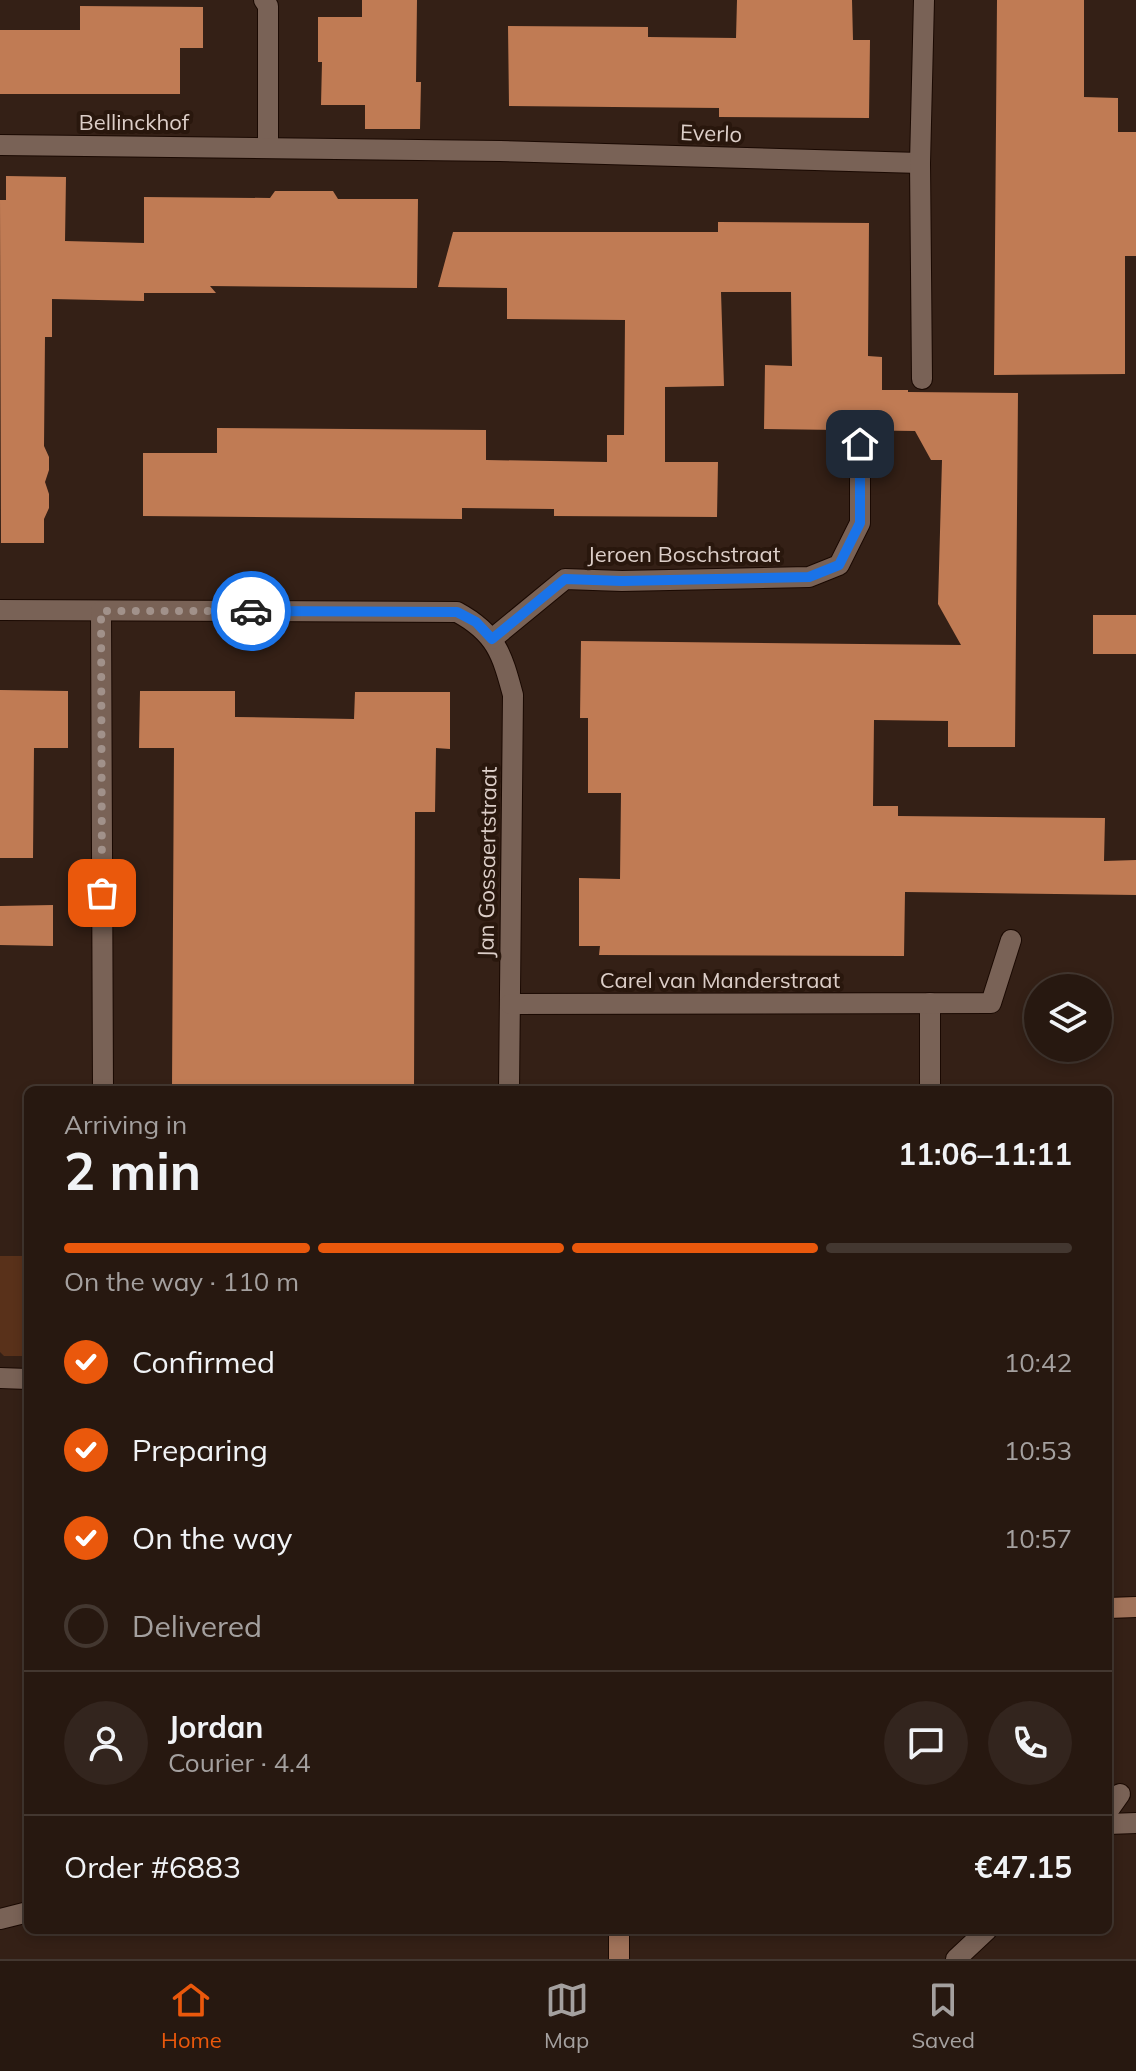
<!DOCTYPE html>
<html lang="en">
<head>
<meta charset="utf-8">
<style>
  body { margin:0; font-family:Mulish,sans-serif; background:#33251e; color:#f1f3f6; height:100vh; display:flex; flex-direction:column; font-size:30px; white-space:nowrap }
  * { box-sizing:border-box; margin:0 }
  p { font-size:26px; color:#a4a09f }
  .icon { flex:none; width:44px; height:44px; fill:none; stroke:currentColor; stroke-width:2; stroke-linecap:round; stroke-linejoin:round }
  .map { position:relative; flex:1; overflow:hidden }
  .panel { position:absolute; left:24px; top:1086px; width:1088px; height:848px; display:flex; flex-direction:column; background:#271810; border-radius:12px; box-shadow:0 4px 12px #0003,0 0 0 2px #433730 }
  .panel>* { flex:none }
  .tools { position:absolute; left:1024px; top:974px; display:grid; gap:16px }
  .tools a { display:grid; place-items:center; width:88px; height:88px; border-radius:50%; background:#271810; box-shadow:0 4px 12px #0003,0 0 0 2px #433730; font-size:40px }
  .pin { position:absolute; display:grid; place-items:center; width:68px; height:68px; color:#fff; margin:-34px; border-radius:16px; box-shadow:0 4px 12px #0006 }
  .courier { position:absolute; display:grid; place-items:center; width:80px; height:80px; margin:-40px; border:6px solid #1a73e8; border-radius:50%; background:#fff; color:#222; box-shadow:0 2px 10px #0007 }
  .headline em { font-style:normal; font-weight:700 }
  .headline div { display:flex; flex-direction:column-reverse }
  .headline { display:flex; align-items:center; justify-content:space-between; height:136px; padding:0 40px }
  h1 { font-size:52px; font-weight:700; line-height:60px }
  .bar { display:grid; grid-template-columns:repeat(4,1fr); gap:12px 8px; align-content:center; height:96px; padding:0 40px }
  .bar i { height:10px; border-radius:6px; background:#433730 }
  .bar .on { background:#ea580c }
  .bar p { grid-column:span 4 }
  .line { display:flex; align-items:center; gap:20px; padding:0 40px; border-top:2px solid #433730 }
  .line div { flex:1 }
  .round { display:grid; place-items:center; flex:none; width:84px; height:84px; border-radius:42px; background:#33251e }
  ol { padding:0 40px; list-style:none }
  li { display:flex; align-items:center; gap:24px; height:88px }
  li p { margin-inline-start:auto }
  li .icon { padding:8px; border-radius:50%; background:#ea580c; color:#fff; stroke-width:4 }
  li:last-child { color:#a4a09f }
  li i { width:44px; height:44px; border:4px solid #433730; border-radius:50% }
  .tabs { display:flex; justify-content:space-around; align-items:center; height:112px; border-top:2px solid #433730; background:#271810; font-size:22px; color:#a4a09f }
  .tabs a { display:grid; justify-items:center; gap:4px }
  .tabs .on { color:#ea580c }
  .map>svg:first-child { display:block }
</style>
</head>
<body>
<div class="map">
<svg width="1136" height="1959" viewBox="0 0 1136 1959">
  <rect width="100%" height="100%" fill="#342016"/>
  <polygon fill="#59311a" points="0,1256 28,1256 28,1276 26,1277 25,1324 28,1324 28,1356 4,1356 0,1352"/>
  <g fill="#c07b54">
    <polygon points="362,0 417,0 416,82 421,82 420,129 365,129 365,105 321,105 322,62 318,62 318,17 362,17"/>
    <polygon points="737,0 852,0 853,40 870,40 869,118 719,117 719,108 509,106 508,26 648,27 648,37 736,38"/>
    <polygon points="997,0 1084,0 1084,97 1118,98 1118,132 1136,132 1136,256 1125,256 1125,374 994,375"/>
    <polygon points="80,6 203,7 203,48 180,48 180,94 0,94 0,30 80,30"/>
    <polygon points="6,176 66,177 65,241 144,243 144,197 270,198 275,191 333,191 338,199 418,199 417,288 210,286 216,293 144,293 144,301 52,299 52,337 45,337 44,446 49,457 49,470 45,482 49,494 49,508 44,519 44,543 1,543 0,200 6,200"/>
    <polygon points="718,222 869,223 868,356 882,357 882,390 908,390 908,392 1018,393 1015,747 948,747 948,721 874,720 873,806 898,806 898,816 1105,818 1104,861 1136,860 1136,895 905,892 904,956 599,955 600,946 579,946 579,878 620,879 621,793 588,793 588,718 580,718 581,641 961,645 938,604 942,460 931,460 915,431 764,429 765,365 792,366 791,292 721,292 724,386 665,387 665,462 718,462 717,517 554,516 554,509 462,508 462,519 143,516 143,453 217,453 217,428 486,430 486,460 607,462 607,435 624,435 625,320 507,319 507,288 438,287 453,232 718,232"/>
    <rect x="1093" y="615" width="43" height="39"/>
    <polygon points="0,690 68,691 68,748 34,748 33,858 0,858"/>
    <polygon points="140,691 235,691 235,717 354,719 355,692 450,692 450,749 436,748 435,812 415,812 414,1090 172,1090 174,748 139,748"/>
    <polygon points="53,905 53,946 0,945 0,906"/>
  </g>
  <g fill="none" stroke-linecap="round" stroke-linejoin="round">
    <g stroke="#1a0902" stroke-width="22">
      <polyline id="lane" points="930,1090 930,1003"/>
    </g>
    <g stroke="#1a0902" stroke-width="22">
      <g id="street">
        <polyline points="264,0 268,6 268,147"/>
        <polyline points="0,145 500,151 920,163"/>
        <polyline points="922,379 920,163 924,0"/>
        <path d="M0 610 457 612C496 633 502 654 513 695L509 1090"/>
        <polyline points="101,611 103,1090"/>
        <polyline points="492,639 565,579 622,581 809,577 839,565 860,523 860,444"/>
        <polyline points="510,1004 991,1003 1011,940"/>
        <polyline points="0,1378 28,1379"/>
        <polyline points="1108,1811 1120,1794"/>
        <polyline points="1108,1824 1136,1823"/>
        <polyline points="0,1919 28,1912"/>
        <polyline points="956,1959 987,1930"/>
      </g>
    </g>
    <g stroke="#1a0902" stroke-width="22">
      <g id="secondary">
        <polyline points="1108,1608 1136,1607"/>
        <polyline points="619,1930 619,1959"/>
      </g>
    </g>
    <use href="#lane" stroke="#796256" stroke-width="20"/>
    <use href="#street" stroke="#796256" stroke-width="20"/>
    <use href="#secondary" stroke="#a07259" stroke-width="20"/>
  </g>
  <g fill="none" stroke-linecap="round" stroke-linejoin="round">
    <polyline stroke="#a1918a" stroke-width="8" stroke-dasharray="0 14.4" points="102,893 101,611 251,611"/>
    <polyline stroke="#1a73e8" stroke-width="10" points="251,611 457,612 476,622 492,639 565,579 622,581 809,577 839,565 860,523 860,444"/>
  </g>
  <g text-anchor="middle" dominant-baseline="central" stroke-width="8" stroke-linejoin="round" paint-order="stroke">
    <g font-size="22" fill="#dccec8" stroke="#29170d">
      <text x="134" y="122">Bellinckhof</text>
      <text transform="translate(711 133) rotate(2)">Everlo</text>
      <text x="684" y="554">Jeroen Boschstraat</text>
      <text transform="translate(487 862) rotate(-89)">Jan Gossaertstraat</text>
      <text x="720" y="980">Carel van Manderstraat</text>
    </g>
  </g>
</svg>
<div class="tools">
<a><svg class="icon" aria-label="layers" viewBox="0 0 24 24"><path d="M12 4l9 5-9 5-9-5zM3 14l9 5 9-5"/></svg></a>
</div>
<div class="pin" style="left:102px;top:893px;background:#ea580c"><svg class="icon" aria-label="bag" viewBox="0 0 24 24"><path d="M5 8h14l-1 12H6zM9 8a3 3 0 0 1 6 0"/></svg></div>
<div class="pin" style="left:860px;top:444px;background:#1f2937"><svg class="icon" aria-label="home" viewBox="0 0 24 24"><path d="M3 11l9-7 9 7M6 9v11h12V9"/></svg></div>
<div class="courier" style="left:251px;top:611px"><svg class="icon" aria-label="car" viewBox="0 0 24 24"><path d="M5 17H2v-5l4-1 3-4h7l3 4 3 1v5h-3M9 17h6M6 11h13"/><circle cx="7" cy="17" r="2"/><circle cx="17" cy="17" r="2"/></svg></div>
<section class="panel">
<div class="headline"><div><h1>2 min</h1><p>Arriving in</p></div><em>11:06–11:11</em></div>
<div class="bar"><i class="on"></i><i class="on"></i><i class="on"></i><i></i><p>On the way · 110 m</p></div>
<ol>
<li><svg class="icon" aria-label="check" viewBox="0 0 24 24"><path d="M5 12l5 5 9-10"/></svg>Confirmed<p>10:42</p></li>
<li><svg class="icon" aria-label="check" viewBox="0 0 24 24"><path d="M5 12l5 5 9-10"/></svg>Preparing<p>10:53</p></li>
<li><svg class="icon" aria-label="check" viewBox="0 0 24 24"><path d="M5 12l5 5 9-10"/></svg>On the way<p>10:57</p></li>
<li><i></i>Delivered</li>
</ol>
<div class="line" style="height:144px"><a class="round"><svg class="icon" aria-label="person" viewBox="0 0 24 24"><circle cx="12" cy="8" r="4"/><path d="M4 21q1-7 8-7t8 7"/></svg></a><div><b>Jordan</b><p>Courier · 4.4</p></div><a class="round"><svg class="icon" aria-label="chat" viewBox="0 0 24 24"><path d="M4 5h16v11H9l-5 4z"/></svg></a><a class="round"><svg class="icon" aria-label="phone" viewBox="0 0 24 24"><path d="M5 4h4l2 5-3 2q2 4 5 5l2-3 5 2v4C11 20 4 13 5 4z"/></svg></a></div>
<div class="line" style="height:104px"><div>Order #6883</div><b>€47.15</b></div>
</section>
</div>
<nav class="tabs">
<a class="on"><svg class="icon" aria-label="home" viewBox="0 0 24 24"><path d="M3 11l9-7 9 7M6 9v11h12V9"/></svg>Home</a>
<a><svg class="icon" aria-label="map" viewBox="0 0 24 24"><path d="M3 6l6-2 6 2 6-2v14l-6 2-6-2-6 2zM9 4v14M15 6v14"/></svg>Map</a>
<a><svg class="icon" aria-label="saved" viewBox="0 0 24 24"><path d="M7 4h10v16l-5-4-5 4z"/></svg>Saved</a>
</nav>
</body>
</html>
